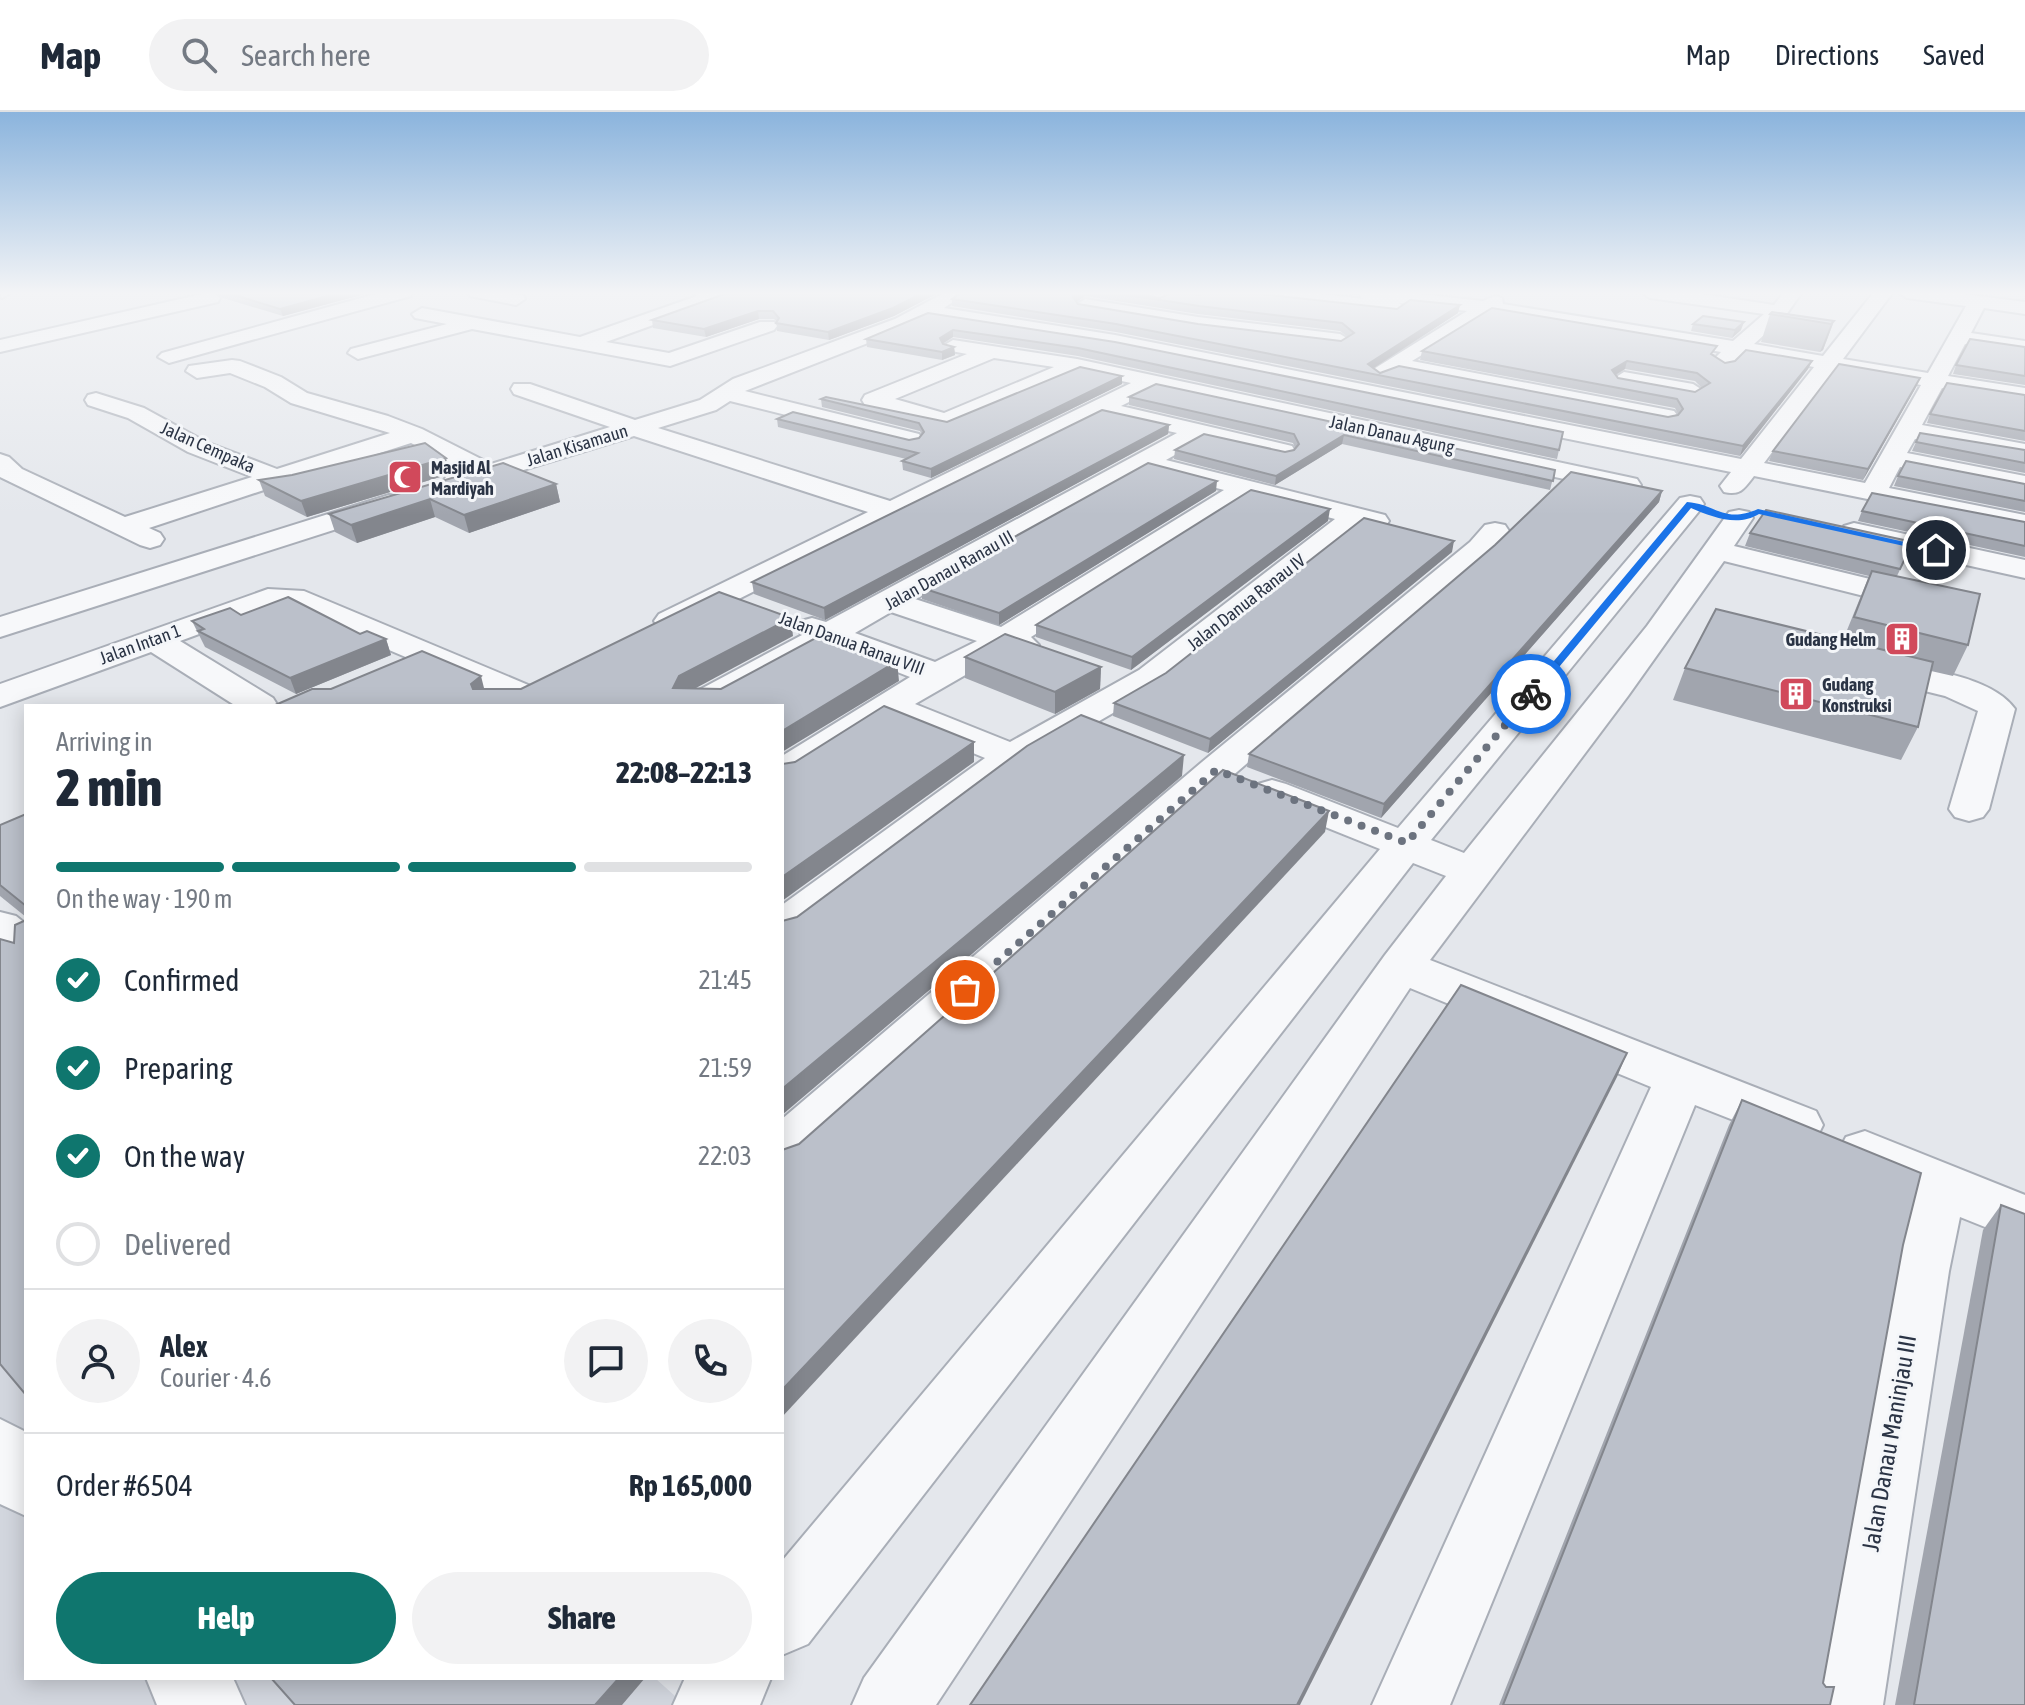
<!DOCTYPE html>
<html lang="en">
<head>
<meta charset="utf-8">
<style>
  body { margin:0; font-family:"Asap Condensed",sans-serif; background:#f2f2f3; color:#1f2937; height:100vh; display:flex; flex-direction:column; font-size:30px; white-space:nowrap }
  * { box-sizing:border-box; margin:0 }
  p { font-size:26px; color:#747a83 }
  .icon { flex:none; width:44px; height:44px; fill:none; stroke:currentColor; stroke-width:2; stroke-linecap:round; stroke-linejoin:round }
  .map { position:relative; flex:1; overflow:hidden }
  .sheet { position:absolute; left:24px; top:592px; width:760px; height:976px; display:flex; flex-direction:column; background:#fff; border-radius:0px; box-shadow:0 4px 20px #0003 }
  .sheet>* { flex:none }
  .pin { position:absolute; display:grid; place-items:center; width:68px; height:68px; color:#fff; margin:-34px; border:4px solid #fff; border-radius:50%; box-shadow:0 2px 8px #0007 }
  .courier { position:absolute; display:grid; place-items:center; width:80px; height:80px; margin:-40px; border:6px solid #1a73e8; border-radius:50%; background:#fff; color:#222; box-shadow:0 2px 10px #0007 }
  .summary em { font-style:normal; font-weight:800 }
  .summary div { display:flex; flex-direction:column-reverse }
  .summary { display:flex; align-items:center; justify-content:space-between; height:136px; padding:0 32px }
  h1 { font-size:52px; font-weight:800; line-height:60px }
  .bar { display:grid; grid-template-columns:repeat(4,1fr); gap:12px 8px; align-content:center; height:96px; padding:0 32px }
  .bar i { height:10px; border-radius:6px; background:#e0e1e3 }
  .bar .current { background:#0f766e }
  .bar p { grid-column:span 4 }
  .line { display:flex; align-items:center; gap:20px; padding:0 32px; border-top:2px solid #e0e1e3 }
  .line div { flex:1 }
  .round { display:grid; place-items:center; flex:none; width:84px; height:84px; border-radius:42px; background:#f2f2f3 }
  ol { padding:0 32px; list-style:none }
  li { display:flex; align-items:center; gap:24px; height:88px }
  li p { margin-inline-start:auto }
  li .icon { padding:8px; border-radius:50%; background:#0f766e; color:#fff; stroke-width:4 }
  li:last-child { color:#747a83 }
  li i { width:44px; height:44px; border:4px solid #e0e1e3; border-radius:50% }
  .action { display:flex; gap:16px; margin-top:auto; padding:16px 32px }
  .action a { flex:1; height:92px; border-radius:48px; background:#0f766e; color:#fff; font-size:32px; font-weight:800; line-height:92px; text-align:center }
  .action a+a { background:#f2f2f3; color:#1f2937 }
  header { display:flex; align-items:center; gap:48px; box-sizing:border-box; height:112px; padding:0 40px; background:#fff; border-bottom:2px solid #e0e1e3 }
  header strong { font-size:38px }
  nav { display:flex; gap:44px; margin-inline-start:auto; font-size:28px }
  .search { width:560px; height:72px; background:#f2f2f3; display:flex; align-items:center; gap:20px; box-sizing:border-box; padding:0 28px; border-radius:44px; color:#747a83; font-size:30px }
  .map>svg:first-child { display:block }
</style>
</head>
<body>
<header>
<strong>Map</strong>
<div class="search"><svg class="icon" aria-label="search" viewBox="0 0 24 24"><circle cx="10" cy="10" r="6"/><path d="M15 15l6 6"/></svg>Search here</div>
<nav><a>Map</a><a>Directions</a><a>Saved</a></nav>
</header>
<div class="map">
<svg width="2025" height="1593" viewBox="0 0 2025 1593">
  <rect width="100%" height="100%" fill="#e4e7ec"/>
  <polygon fill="#d2d6de" points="0,967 26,990 26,1566 655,1566 685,1593 0,1593"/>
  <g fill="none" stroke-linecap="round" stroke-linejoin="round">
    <g stroke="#a9aeb7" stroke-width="4">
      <g id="minor">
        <polygon points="0,180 11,180 2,186"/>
        <polygon points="211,180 220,186 218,190 0,240 0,228"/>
        <polygon points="383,180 413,180 411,184 176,249 169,251 158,245 162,241"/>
        <polygon points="468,180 523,183 525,187 516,193 470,184"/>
        <polygon points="693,180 721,180 724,184 722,188 606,230 669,241 760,210 774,210 777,214 774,218 670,254 472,217 358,247 348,241 351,237 447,212 415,206 412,202 422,196 580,225 697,184"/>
        <path d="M946 180H961L963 183 944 196 1115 223 1741 347 1814 255 1742 243 1730 255 1722 256 1711 250 1721 240 1490 201 1412 249 1674 299 1678 304 1674 309 1666 311 1397 259 1380 267 1369 260 1467 199 1399 191 1406 196 1396 202 1252 186 1243 180H1302L1366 187 1361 186 1360 180H1401L1483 189 1495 184 1502 186 1503 192 1733 229 1764 202 1650 186 1641 180H1688L1774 193 1784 180H1802L1786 203 1754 232 1823 244 1874 180H1893L1843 247 1928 261 1966 194 1907 186 1898 180H1948L2025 190V202L1984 196 1971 221 2025 229V241L1965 232 1948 264 2025 276V290L1942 276 1922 313 2025 332V346L1915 327 1907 341 2025 364V380L1900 355 1889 376 2025 403V419L1754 364C1744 377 1740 384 1724 380L1720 374 1731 360 1115 235 928 205 909 215 745 279 919 322 922 327 919 332 910 334 730 289 716 298 658 316 890 389 1131 271 1079 260 946 316 865 293 862 288 865 283 967 242 946 238 943 234 953 228 1077 247 1628 365 1637 367 1641 373 1637 379 1628 381 1155 277 1121 294 1292 334 1295 339 1292 344 1283 346 1203 327 1166 348 1385 403 1389 409 1385 415 1375 417 1361 414 1163 572 1025 652 798 825 782 829V793L985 646 891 607 796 668 782 671V644L910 565 831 534 723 594H679L684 586 802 523 796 516 801 509 812 506 826 510 1177 321 1102 304 681 516 670 519 659 516 654 509 659 502 868 400 634 324 455 379 446 377 442 371 446 365 466 359 411 331 299 367 301 370 297 376 288 378 276 374 149 416 160 421 164 427 160 433 150 436 140 433 0 365V342L9 345 22 357 125 405 252 365 188 340 128 306 88 293 85 288 88 283 96 281 144 296 206 330 277 357 390 321 291 291 265 275 230 261 197 266 186 259 189 254 232 248 240 249 281 265 307 281 388 304 422 317 491 352 610 315 514 282 511 277 514 272H530L635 308 700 288 733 267 895 207ZM994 246 1054 255 944 301 895 287ZM1834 258 1921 273 1865 371 1764 351ZM1147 358 1224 378 1001 515 915 487ZM1250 385 1335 407 1139 558 1010 630 915 592 1007 539 1022 543 1034 540 1039 533 1031 525ZM891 500 977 529 935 550 855 521Z"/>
        <polygon points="1085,187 1198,205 1340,222 1350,228 1340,234 1198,217 1078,197 1076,193"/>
        <polygon points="1624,260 1693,272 1704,279 1693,286 1616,272 1613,267"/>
        <polygon points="389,383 399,385 403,391 399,397 0,525 0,505"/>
        <polygon points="1690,384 1700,386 1704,392 1700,398 1431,728 1464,741 1647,514 1729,400 1739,398 1749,400 1753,406 1734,434 1907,476 1911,483 1907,490 1896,492 1724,449 1628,584 1430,848 1816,999 1823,1013 1816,1027 1797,1033 1695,993 1450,1593 1372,1593 1651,975 1410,876 936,1593 852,1593 864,1566 1385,843 1446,764 1413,751 808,1532 782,1543 782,1449 1380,737 1258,688 1252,680 1258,672 1272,668 1286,672 1398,716 1680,386"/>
        <polygon points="1495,411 1505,413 1509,419 1490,442 1230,666 801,1053 782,1059 782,1007 1202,650 1470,430 1485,413"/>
        <polygon points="1854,411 2025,448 2025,466 1844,426 1840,420 1844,414"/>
        <polygon points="268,477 304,479 533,575 539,582 533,589 521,593 509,589 288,495 272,495 180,529 273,586 278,594 236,594 151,540 0,595 0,572"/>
        <path d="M1868 545C1909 555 1990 561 2015 597L1989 697 1983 705 1969 709 1955 705 1949 697 1978 599 1945 584 1856 562 1851 555 1856 548Z"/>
        <polygon points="0,800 16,804 26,812 26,851 10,847 0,838"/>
        <polygon points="1865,1019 2025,1083 2025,1131 1960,1105 1949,1159 1883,1593 1805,1593 1889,1159 1908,1082 1846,1055 1838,1040 1846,1025"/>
        <polygon points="0,1307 26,1320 26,1404 0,1392"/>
        <polygon points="146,1566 233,1566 245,1593 157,1593"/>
        <polygon points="685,1566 771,1566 760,1593 673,1593"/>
      </g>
    </g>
    <use href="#minor" fill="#f7f8fa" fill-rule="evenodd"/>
  </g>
  <g fill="#a1a5ae" fill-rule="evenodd">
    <polygon points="216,180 372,180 283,204 223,186"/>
    <polygon points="723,180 940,180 894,204 829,228 777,219 777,210 774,207 759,207 706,225 653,216 652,208 722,183"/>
    <path d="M961 180H1127L1160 186 1199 183 1252 181 1397 197 1458 201 1373 256 1380 261 1668 305 1678 302 1675 296 1420 248 1422 239 1715 242 1713 244 1725 251 1812 249 1808 257 1740 344 1116 220 952 194V187ZM1085 184 1198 202 1340 219 1348 225 1341 229 1198 212 1078 192 1076 190ZM1625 257 1695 269 1702 276 1695 280 1618 266 1616 263Z"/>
    <polygon points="1330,180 1358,180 1357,183"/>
    <polygon points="928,201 1563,320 1557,347 1078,244 953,225 943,232 954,235 955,243 942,248 867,235 866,227"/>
    <polygon points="1770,202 1834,209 1823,238 1820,240 1761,230"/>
    <polygon points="1693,212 1741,218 1732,226 1691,219"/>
    <polygon points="2025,235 2025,273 1953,262 1956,253"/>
    <polygon points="1122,272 931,366 903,358 902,349 906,347 778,315 777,307 909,328 919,326 922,323 920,319 822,295 821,287 947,310"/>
    <polygon points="1916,275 1863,368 1769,349 1773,339"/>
    <polygon points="2025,283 2025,329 1927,311 1930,302"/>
    <polygon points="1129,285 1555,358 1550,378 1342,332 1275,373 1174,347 1175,338 1285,340 1294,338 1295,336 1293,331 1129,293"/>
    <polygon points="1169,313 1168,322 825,508 754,482 752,470"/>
    <polygon points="1916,330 2025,338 2025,361 1912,339"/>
    <polygon points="503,351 556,372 560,390 469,421 435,405 357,431 335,420 329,402"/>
    <polygon points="450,362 307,405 265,384 259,368 292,363"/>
    <polygon points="1898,364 2025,372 2025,400 1894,374"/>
    <polygon points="1216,379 999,513 922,487 922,476"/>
    <polygon points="1662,379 1659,390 1381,706 1247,655 1249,642"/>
    <polygon points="1862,399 2025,410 2025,445 1858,409"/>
    <polygon points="1328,409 1131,558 1036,525 1036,513"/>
    <polygon points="1750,421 1913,430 1897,464 1968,533 1953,564 1931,559 1918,615 1901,648 1673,588 1685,556 1843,528 1869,464 1745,434"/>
    <polygon points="1452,440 1208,641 1113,604 1114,591 1166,561"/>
    <polygon points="241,503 386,527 391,543 296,582 205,535 192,509"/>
    <polygon points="965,545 1101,555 1100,577 1055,602 965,566"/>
    <polygon points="26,702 26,805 0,784 0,713"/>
    <polygon points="1742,988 1903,1133 1823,1571 1830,1593 1499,1593 1729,1013"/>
    <polygon points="2001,1093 2025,1593 1895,1593 1983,1118"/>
  </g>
  <g fill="#83868d">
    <polygon points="342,180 372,180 283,204 280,197"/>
    <polygon points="925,180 940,180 894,204 829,228 828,220"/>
    <polygon points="1080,180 1086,180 1085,184 1073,192 1073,185"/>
    <polygon points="1460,193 1458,201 1366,261 1368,252"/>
    <polygon points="758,199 759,207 706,225 704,217"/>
    <polygon points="1834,209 1823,238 1820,240 1831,212"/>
    <polygon points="1744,210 1741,218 1732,226 1735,218"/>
    <polygon points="953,218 953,225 940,233 940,226"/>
    <polygon points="954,235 955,243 942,248 942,240"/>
    <polygon points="1627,249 1625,257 1610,266 1612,258"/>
    <polygon points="1812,249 1808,257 1740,344 1743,334"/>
    <polygon points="1122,264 1122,272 931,366 931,357"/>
    <polygon points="1920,266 1916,275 1863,368 1868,357"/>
    <polygon points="1169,313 1168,322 825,508 824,496"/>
    <polygon points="1344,323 1342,332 1275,373 1276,364"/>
    <polygon points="446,346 450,362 307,405 301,389"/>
    <polygon points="1217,369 1216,379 999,513 999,501"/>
    <polygon points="556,372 560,390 469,421 464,403"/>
    <polygon points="1662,379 1659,390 1381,706 1384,692"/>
    <polygon points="430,387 435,405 357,431 351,413"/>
    <polygon points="1330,397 1328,409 1131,558 1132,545"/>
    <polygon points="1454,429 1452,440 1208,641 1210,627"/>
    <polygon points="791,506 793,524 683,583 673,576 679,564"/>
    <polygon points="386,527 391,543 296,582 290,566"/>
    <polygon points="897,549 899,569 782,640 782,619"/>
    <polygon points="1101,555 1100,577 1055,602 1055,580"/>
    <polygon points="481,564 486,584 477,592 471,572"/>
    <polygon points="974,630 974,650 782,789 782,765"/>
    <polygon points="1184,643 1182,664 782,1003 782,977"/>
    <polygon points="1329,699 1325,720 782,1305 782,1278"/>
    <polygon points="1627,941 1617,965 1300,1593 1297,1593"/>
    <polygon points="619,1566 645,1566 622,1593 595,1593"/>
  </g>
  <g fill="#bbc0ca" stroke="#83868d" stroke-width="2" fill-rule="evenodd">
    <polygon points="225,180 342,180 280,197"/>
    <polygon points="724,180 925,180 893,196 828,220 776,211 779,206 773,199 758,199 704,217 652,208 722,183"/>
    <path d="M961 180H1080L1073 185 1078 192 1198 212 1341 229 1354 221 1342 211 1199 194 1108 180H1127L1160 186 1172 180H1183L1199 183 1205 180H1251L1252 181 1397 197 1410 188 1460 193 1368 252 1380 261 1399 254 1668 305 1678 303 1683 297 1677 287 1422 239 1492 196 1717 234 1711 242 1725 251 1735 249 1746 238 1812 249 1743 334 1116 212 952 187ZM1627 249 1697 261 1710 271 1695 280 1618 266 1612 258Z"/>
    <polygon points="1772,200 1834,209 1831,212 1770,202"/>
    <polygon points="928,201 1115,230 1563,320 1559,338 1078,236 953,218 940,226 943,232 954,235 942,240 866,227"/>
    <polygon points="1703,204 1744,210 1735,218 1693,212"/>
    <polygon points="1970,227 2025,235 2025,264 1956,253"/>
    <polygon points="1839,252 1920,266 1868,357 1773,339"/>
    <polygon points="1080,255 1122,264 931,357 902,349 918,341 777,307 793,300 909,328 919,326 924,320 919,311 821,287 826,285 947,310"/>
    <polygon points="1947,271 2025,283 2025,319 1930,302"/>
    <polygon points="1156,272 1555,358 1553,369 1344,323 1276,364 1175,338 1204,322 1285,340 1294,338 1299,332 1294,322 1129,285"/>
    <polygon points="1102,298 1169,313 824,496 752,470"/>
    <polygon points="1920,321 2025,338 2025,351 1916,330"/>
    <polygon points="425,331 446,346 301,389 259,368 292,363"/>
    <polygon points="1906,349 2025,372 2025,389 1898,364"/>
    <polygon points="503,351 556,372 464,403 430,387 351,413 329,402"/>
    <polygon points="1148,351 1217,369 999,501 922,476"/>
    <polygon points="1571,360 1662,379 1384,692 1249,642 1495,433"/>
    <polygon points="1251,378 1330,397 1132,545 1036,513"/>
    <polygon points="1872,381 2025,410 2025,434 1862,399"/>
    <polygon points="1766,398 1913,430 1900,457 1750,421"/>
    <polygon points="1364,406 1454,429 1210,627 1114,591 1166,561"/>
    <polygon points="1872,459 1980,482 1968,533 1854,505"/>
    <polygon points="719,480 791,506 679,564 673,576 721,577 823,522 897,549 782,619 782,594 273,594 312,577 331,577 422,539 481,564 471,572 473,577 521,577"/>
    <polygon points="288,485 360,522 367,519 386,527 290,566 198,519 204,517 192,509 230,496 241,503"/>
    <polygon points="1716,497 1933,550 1918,615 1685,556"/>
    <polygon points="1005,522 1101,555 1055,580 965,545"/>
    <polygon points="884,594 974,630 782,765 782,652 795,650"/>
    <polygon points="1081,603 1184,643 782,977 782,809 797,805 1027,634"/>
    <polygon points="1223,658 1329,699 782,1278 782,1038 799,1032"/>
    <polygon points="26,702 26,794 0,773 0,713"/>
    <polygon points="26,808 26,1283 0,1252 0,827 14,831 15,813"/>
    <polygon points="1461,873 1627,941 1297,1593 970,1593"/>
    <polygon points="1742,988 1921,1061 1903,1133 1823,1571 1826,1575 1834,1575 1830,1593 1503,1593"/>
    <polygon points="2001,1093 2025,1102 2025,1593 1914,1593"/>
    <polygon points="271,1566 619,1566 595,1593 295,1593"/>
  </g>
  <linearGradient id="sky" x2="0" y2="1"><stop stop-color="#8bb4dd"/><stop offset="0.45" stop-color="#f3f4f6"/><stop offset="1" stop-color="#f3f4f6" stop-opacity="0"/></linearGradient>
  <rect width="2025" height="403" fill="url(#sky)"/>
  <path fill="#1a73e8" d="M1687 390C1716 392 1724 412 1758 397L1940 438 1936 441 1759 402C1738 415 1712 405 1691 396L1535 584H1528V580Z"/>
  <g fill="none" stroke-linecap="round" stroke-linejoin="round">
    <polyline stroke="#6c737f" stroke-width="8" stroke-dasharray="0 14.4" points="965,878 1216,658 1407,731 1531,582"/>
  </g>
  <defs>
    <g id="mosque-square" transform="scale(1.8)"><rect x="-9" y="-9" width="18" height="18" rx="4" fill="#d1495b" stroke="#f4f6f9"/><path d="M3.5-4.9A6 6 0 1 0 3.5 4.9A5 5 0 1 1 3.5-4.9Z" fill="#fff"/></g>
    <g id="building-square" transform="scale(1.8)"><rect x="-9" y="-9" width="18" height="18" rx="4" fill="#d1495b" stroke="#f4f6f9"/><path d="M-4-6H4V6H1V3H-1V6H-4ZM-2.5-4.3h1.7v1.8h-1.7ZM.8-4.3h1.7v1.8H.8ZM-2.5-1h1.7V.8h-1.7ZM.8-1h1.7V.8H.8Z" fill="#fff"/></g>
  </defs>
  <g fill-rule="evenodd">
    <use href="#mosque-square" x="405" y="365"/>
    <use href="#building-square" x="1902" y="527"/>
    <use href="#building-square" x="1796" y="582"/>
  </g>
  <g text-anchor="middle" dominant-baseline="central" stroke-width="6" stroke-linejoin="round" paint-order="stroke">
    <g font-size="18" fill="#2b3445" stroke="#f4f6f9">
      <text transform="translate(1392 322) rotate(12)">Jalan Danau Agung</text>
      <text transform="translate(577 333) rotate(-17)">Jalan Kisamaun</text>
      <text transform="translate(208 335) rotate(24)">Jalan Cempaka</text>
      <text transform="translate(949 458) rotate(-29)">Jalan Danau Ranau III</text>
      <text transform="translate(1246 490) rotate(-38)">Jalan Danua Ranau IV</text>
      <text transform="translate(852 531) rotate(20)">Jalan Danua Ranau VIII</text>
      <text transform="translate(140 532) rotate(-20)">Jalan Intan 1</text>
    </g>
    <g font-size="18" font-weight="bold" fill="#2b3445" stroke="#f4f6f9" text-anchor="start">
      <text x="431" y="355">Masjid Al<tspan x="431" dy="21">Mardiyah</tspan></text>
      <text x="1876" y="527" text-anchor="end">Gudang Helm</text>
      <text x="1822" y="572">Gudang<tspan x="1822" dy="21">Konstruksi</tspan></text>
    </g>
    <g font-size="24" fill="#2b3445" stroke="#f4f6f9">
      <text transform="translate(1889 1331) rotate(-80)">Jalan Danau Maninjau III</text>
    </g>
  </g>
</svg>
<div class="pin" style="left:965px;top:878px;background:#ea580c"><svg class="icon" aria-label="bag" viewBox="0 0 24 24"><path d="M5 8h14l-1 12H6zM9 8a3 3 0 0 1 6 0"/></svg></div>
<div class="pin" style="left:1936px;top:438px;background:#1f2937"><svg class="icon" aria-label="home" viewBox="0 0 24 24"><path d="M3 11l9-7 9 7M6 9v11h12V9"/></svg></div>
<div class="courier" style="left:1531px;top:582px"><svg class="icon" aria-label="bike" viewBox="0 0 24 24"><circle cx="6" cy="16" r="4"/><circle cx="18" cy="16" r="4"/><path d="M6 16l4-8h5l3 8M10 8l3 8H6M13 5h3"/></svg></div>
<section class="sheet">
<div class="summary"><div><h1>2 min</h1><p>Arriving in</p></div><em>22:08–22:13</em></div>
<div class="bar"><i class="current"></i><i class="current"></i><i class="current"></i><i></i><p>On the way · 190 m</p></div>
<ol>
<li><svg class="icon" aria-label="check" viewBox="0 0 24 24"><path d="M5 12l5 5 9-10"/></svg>Confirmed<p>21:45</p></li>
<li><svg class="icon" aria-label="check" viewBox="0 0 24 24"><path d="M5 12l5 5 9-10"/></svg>Preparing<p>21:59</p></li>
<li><svg class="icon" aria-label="check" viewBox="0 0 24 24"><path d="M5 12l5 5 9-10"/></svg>On the way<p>22:03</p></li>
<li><i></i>Delivered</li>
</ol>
<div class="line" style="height:144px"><a class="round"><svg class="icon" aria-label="person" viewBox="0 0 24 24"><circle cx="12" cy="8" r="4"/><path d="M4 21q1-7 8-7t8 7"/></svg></a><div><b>Alex</b><p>Courier · 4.6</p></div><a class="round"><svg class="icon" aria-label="chat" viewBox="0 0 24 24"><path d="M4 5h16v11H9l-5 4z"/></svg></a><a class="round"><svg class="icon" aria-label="phone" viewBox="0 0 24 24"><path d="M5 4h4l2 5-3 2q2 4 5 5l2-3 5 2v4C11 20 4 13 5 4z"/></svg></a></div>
<div class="line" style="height:104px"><div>Order #6504</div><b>Rp 165,000</b></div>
<div class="action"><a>Help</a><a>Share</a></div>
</section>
</div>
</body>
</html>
